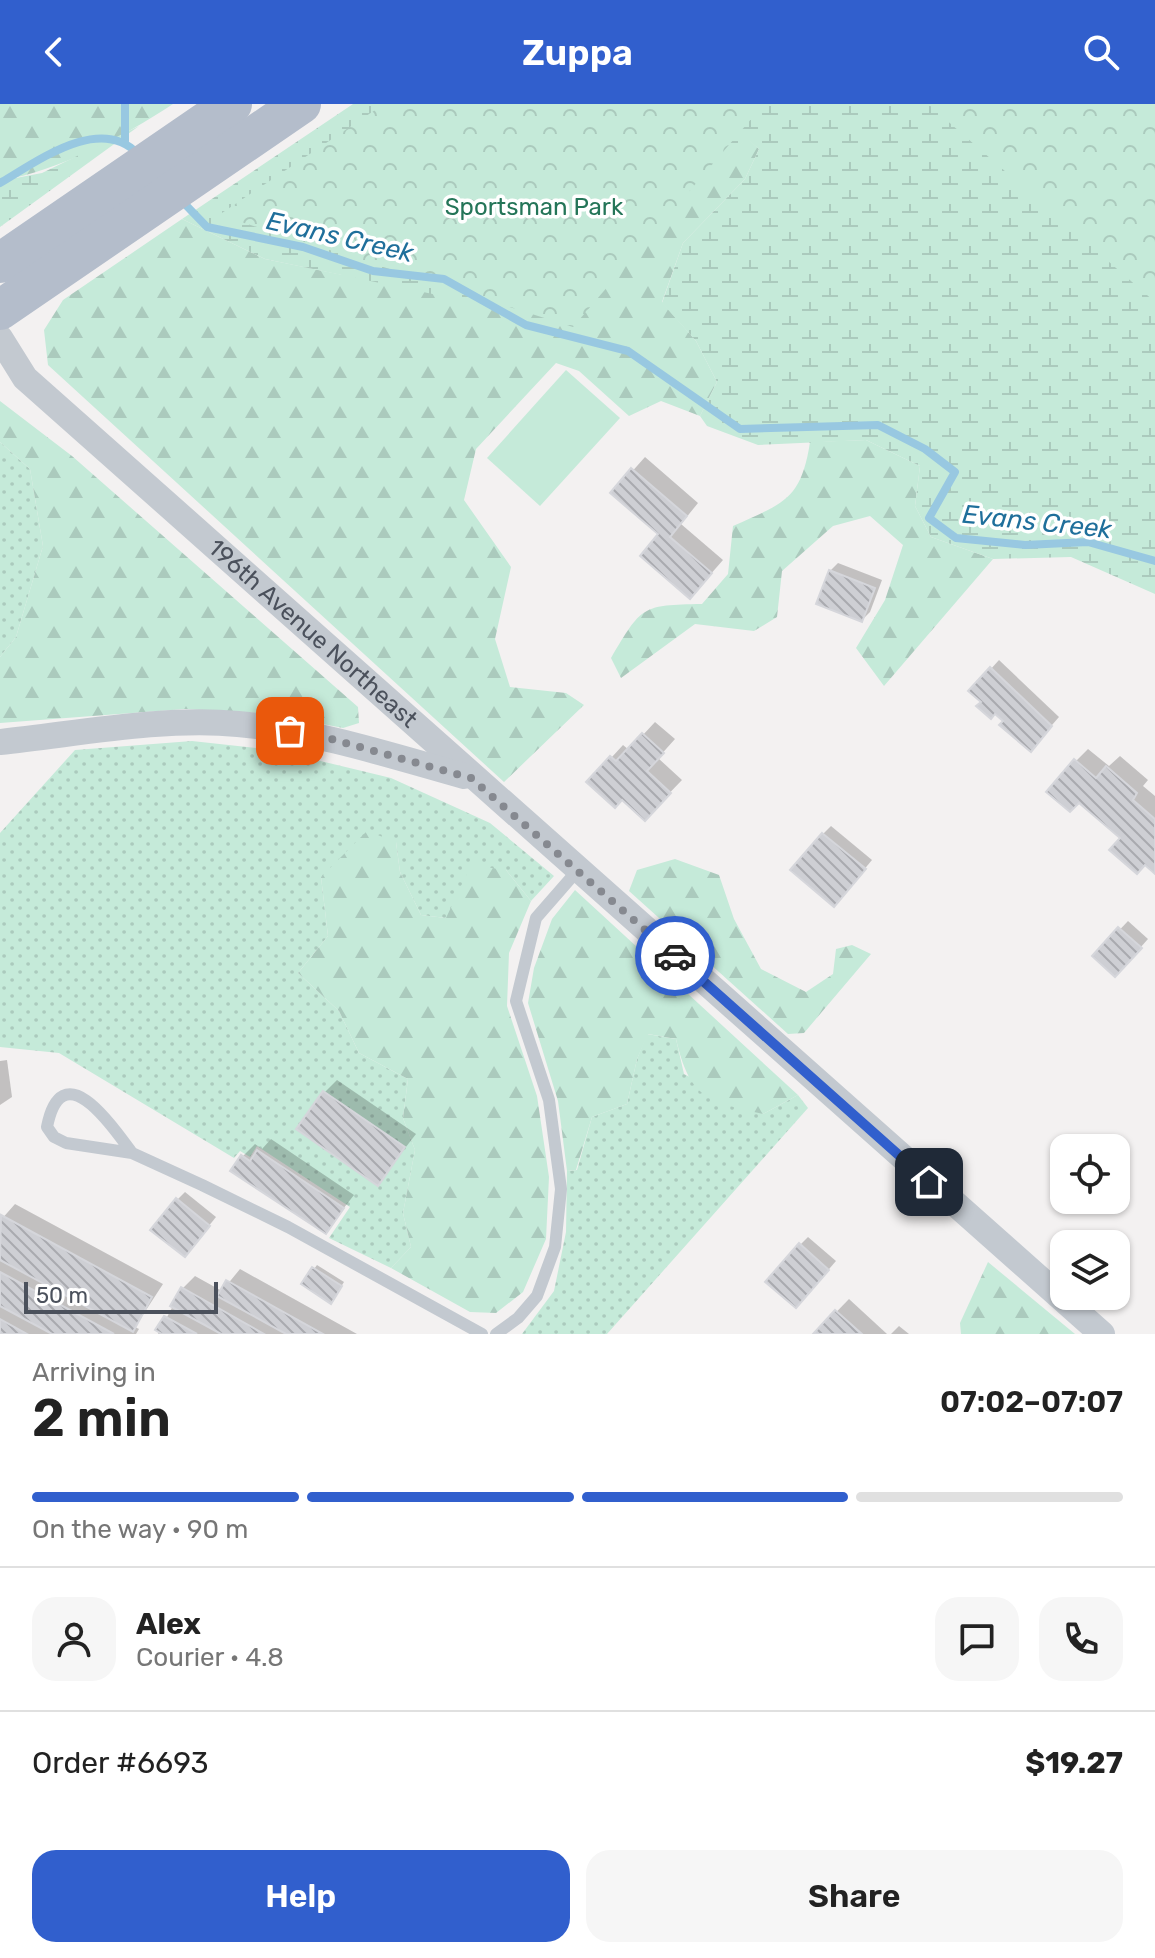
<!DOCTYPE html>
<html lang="en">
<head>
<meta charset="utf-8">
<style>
  body { margin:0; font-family:Rubik,sans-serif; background:#f6f6f6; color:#222; height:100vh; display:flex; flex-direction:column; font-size:30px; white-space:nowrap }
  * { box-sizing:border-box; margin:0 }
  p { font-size:26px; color:#767676 }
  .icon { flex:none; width:44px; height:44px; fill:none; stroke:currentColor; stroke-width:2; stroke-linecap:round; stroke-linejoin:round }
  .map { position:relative; height:1230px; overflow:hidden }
  .drawer { display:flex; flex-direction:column; background:#fff; flex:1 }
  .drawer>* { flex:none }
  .fabs { position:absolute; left:1050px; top:1030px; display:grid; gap:16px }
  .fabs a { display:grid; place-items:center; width:80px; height:80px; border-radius:16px; background:#fff; box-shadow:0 2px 6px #0004; font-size:40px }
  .scale { position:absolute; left:24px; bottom:20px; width:194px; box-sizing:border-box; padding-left:8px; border:4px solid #4b515c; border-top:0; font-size:22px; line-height:28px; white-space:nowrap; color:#4b515c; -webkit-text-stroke:6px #fff; paint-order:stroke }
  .pin { position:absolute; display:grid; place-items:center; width:68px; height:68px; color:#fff; margin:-34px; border-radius:16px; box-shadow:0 4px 12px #0006 }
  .courier { position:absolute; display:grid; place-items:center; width:80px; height:80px; margin:-40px; border:6px solid #315fcd; border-radius:50%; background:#fff; color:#222; box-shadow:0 2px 10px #0007 }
  .summary em { font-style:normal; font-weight:600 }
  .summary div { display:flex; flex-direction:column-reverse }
  .summary { display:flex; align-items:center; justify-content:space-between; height:136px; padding:0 32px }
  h1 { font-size:52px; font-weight:600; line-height:60px }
  .bar { display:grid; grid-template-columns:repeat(4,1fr); gap:12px 8px; align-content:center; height:96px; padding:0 32px }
  .bar i { height:10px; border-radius:6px; background:#e0e0e0 }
  .bar .selected { background:#315fcd }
  .bar p { grid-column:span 4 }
  .line { display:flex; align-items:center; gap:20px; padding:0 32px; border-top:2px solid #e0e0e0 }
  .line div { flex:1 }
  .round { display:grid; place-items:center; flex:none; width:84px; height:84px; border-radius:24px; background:#f6f6f6 }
  .primary-button { display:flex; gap:16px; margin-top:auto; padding:16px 32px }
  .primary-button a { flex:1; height:92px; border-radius:24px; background:#315fcd; color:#fff; font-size:32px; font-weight:600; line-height:92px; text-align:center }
  .primary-button a+a { background:#f6f6f6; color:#222 }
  header { display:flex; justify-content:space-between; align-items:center; height:104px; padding:0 32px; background:#315fcd; color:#fff; font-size:36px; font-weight:600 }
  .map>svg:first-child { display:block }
</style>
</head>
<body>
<header><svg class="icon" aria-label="back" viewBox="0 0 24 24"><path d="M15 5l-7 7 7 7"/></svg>Zuppa<svg class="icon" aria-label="search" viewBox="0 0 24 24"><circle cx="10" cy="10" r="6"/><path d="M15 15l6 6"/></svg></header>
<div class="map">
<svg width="1155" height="1230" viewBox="0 0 1155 1230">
  <defs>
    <pattern id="grass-dots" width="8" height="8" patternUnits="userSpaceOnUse" patternTransform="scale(2)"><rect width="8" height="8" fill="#c5ead9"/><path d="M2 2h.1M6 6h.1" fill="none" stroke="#abcabd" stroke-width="1.8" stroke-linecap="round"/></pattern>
    <pattern id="forest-firs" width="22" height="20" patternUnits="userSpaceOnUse" patternTransform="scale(2)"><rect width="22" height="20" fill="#c5ead9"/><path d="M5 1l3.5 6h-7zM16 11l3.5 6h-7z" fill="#abcabd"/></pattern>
    <pattern id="wetland-marsh" width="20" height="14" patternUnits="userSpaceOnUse" patternTransform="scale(2)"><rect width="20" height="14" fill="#c5ead9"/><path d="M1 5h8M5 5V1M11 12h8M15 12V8" fill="none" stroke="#abcabd"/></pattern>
    <pattern id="park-crowns" width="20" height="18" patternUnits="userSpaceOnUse" patternTransform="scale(2)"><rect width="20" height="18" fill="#c5ead9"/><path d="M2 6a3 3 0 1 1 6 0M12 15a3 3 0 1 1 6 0" fill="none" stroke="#abcabd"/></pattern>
    <pattern id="building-back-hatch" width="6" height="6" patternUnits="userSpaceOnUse" patternTransform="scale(2)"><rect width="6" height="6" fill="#cecfd4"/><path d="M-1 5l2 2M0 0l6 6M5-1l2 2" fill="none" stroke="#a9aaaf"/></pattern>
  </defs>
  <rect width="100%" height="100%" fill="#f3f1f1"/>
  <g fill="url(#grass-dots)">
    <polygon points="0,338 30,365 43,442 16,533 0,553"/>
    <polygon points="192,637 275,646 391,674 490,719 554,772 531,797 506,766 446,814 421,811 400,768 396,738 321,773 328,832 298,869 339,907 359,949 408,975 403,1014 415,1046 403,1109 411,1143 391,1164 329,1134 350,1103 257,1042 250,1053 240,1047 234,1054 59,949 0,943 0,729 75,646"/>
    <polygon points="647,930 676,935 684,970 763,1010 798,991 808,1004 607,1230 522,1230 554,1187 566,1128 567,1067 577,1066 592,1013 627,1000 637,955"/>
  </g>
  <g fill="url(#forest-firs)">
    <path d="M0 0H173C120 35 62 65 0 77Z"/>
    <polygon points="747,34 759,45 745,75 683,139 662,198 696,237 717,278 700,312 661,297 629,312 579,267 556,259 476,345 464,396 511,463 495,535 510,583 566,589 584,601 504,678 48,261 44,226 63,196 182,115 265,155 343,171 724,55"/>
    <polygon points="0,297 72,352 358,603 359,619 343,624 272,610 185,605 0,619 0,553 16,533 43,442 30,365 0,338"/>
    <path d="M866 336 920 362 915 402 931 433 993 455 884 582 856 544 885 496 903 441 870 412 833 422 782 467 777 513 754 527 695 520 621 574 611 554C642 502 641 501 702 500L728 470 733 422C783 399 801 397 810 338Z"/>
    <polygon points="367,727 396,738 400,768 421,811 446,814 471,761 506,766 531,797 509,849 507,902 537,992 549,1073 546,1135 523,1188 496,1209 470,1208 391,1164 411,1143 403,1109 415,1046 403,1014 408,975 359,949 339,907 298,869 328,832 321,773"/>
    <polygon points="675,755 719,771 734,815 761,865 806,888 833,870 836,845 852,841 871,850 804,929 788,930 629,787 637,766"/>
    <path d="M575 786 798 991 763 1010C707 997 690 995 676 935L648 930 637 955 627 1000 592 1013 576 1066 567 1067 558 997 528 899 534 864 552 815Z"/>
    <polygon points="988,1158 1075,1230 961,1230 960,1219"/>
  </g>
  <g fill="url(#wetland-marsh)">
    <polygon points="353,0 1155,0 1155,490 1071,453 993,455 931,433 915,402 920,362 866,336 758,341 707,322 700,312 717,278 696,237 662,199 683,139 745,75 759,45 747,35 565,199 447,193 265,155 182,115"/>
    <polygon points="139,22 0,123 0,77 42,69"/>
  </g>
  <g fill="url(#park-crowns)">
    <polygon points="384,0 764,0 573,223 219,111"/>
    <polygon points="928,0 1155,0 1155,198"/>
  </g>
  <polygon fill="#c5ead9" points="566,266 620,314 540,402 487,354"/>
  <g fill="#0003">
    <polygon points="645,353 698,399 681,420 723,456 702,480 661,430 613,389"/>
    <polygon points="838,459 882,476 870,508 862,516 830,467"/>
    <polygon points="999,556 1059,613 1038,637 1005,617 971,587"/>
    <polygon points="655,618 675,635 658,654 682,676 657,702 622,694 589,678 623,641 629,646"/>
    <polygon points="1088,645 1109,662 1120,652 1148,676 1143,682 1155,692 1155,767 1123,734 1076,657"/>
    <polygon points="831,722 872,756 842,792 823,730"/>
    <polygon points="1128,817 1148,835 1123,863 1095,852"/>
    <polygon points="7,956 12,993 0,1001 0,957"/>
    <polygon points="337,976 416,1030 378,1079 325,988"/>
    <polygon points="271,1035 354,1091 325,1128 243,1052 255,1040 262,1045"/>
    <polygon points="185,1088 216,1113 192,1143 177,1096"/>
    <polygon points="15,1100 163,1180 135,1223 139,1225 136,1230 0,1230 0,1117"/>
    <polygon points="808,1133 836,1157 804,1194 800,1141"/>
    <polygon points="317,1161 344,1178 334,1194 304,1179"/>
    <polygon points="240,1165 357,1230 158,1230 182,1185 195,1172 222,1187"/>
    <polygon points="849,1195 887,1230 815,1230"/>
    <polygon points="899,1222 909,1230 891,1230"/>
  </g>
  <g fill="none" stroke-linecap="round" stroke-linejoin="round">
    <g stroke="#98c8e1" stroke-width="8">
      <polyline points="125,37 125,0"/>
      <path d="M0 79C38 57 100 10 138 50"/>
      <polyline points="180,95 207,123 303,143 373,167 444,175 526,221 628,247 740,325 878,321 925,345 955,368 929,414 956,434 1025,441 1088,438 1155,457"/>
    </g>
  </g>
  <g fill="url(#building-back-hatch)" stroke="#d5d6db" stroke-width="2">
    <polygon points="631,364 687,412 670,433 712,469 690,495 640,452 658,430 610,389"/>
    <polygon points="829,466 875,484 862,518 816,500"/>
    <polygon points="990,563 1052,622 1031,648 999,621 1003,617 995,610 991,615 976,602 981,598 968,587"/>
    <polygon points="642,629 664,649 647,667 671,689 645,717 622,696 615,704 586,678 610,652 616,657"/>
    <polygon points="1074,655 1096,674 1106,662 1137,689 1133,696 1155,715 1155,770 1145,761 1137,770 1109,746 1120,734 1079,699 1070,708 1046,688"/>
    <polygon points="822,729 866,765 834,803 790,766"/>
    <polygon points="1118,823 1142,844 1115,873 1092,852"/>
    <polygon points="323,987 405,1043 378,1082 296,1025"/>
    <polygon points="257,1046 344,1104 326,1130 230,1067 241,1051 250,1057"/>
    <polygon points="176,1094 210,1122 185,1153 150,1126"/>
    <polygon points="1,1111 152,1193 133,1228 0,1156"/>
    <polygon points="799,1139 829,1166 796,1204 765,1178"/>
    <polygon points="312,1163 342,1182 331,1200 301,1180"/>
    <polygon points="0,1168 114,1230 52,1230 0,1202"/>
    <polygon points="226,1176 323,1230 286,1230 217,1192"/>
    <polygon points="181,1183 264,1230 221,1230 170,1202"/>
    <polygon points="835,1206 862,1230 813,1230"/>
    <polygon points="164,1212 197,1230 162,1230 155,1226"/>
    <polygon points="0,1215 27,1230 0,1230"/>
  </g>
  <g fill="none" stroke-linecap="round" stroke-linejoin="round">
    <g stroke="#c3c9d0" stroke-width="12">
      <path d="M132 1049C114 1024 62 947 47 1023L54 1033 66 1039 132 1049 202 1081 288 1123 482 1230"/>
      <polyline points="496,1230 518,1214 537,1192 555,1143 561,1085 549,996 516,897 536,814 577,767"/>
    </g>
    <g stroke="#c3c9d0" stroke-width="26">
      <path id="s1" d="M0 234 25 274 1102 1230"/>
      <path d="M0 638C77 630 160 613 238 620 315 627 389 651 464 672"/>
    </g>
    <g stroke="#b4bdcb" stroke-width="40">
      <polyline points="0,159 232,0"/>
      <polyline points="0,206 301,0"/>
    </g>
  </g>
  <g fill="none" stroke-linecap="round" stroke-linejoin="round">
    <polyline stroke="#868990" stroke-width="8" stroke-dasharray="0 14.4" points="290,627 317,631 471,674 675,852"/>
    <polyline stroke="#315fcd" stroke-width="10" points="675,852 929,1078"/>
  </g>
  <g text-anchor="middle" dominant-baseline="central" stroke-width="7" stroke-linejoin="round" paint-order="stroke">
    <g font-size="24" fill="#247558" stroke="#fff">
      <text x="534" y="103">Sportsman Park</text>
    </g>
    <g font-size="24" fill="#4b515c" stroke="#fff">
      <text stroke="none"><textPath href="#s1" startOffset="432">196th Avenue Northeast</textPath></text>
    </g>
    <g font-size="26" font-style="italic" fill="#1f6f9b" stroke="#fff">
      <text transform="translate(340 133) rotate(13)">Evans Creek</text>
      <text transform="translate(1037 418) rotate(6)">Evans Creek</text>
    </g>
  </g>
</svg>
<div class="fabs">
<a><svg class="icon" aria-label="locate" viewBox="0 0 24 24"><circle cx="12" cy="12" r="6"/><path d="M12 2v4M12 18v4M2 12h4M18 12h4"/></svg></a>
<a><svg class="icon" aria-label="layers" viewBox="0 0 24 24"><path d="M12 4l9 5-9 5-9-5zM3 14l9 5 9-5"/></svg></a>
</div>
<div class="scale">50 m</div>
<div class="pin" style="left:290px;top:627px;background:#ea580c"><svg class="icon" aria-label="bag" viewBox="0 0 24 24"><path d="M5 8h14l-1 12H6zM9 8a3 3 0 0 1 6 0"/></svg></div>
<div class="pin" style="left:929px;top:1078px;background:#1f2937"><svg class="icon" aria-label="home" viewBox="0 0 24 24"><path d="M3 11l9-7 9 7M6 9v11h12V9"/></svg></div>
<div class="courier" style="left:675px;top:852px"><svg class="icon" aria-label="car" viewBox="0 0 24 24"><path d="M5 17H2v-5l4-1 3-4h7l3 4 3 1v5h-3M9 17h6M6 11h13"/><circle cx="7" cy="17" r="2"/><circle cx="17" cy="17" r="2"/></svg></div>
</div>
<section class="drawer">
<div class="summary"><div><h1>2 min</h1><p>Arriving in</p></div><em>07:02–07:07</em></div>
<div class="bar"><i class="selected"></i><i class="selected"></i><i class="selected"></i><i></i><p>On the way · 90 m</p></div>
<div class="line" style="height:144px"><a class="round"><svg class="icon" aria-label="person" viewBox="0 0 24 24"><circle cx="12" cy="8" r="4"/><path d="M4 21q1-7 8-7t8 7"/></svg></a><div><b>Alex</b><p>Courier · 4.8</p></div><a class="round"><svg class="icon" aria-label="chat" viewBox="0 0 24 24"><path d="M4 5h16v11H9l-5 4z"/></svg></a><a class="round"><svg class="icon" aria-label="phone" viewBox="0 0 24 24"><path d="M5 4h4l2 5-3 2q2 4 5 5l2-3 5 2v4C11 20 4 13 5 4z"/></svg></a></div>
<div class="line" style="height:104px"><div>Order #6693</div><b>$19.27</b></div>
<div class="primary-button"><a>Help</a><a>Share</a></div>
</section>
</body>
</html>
